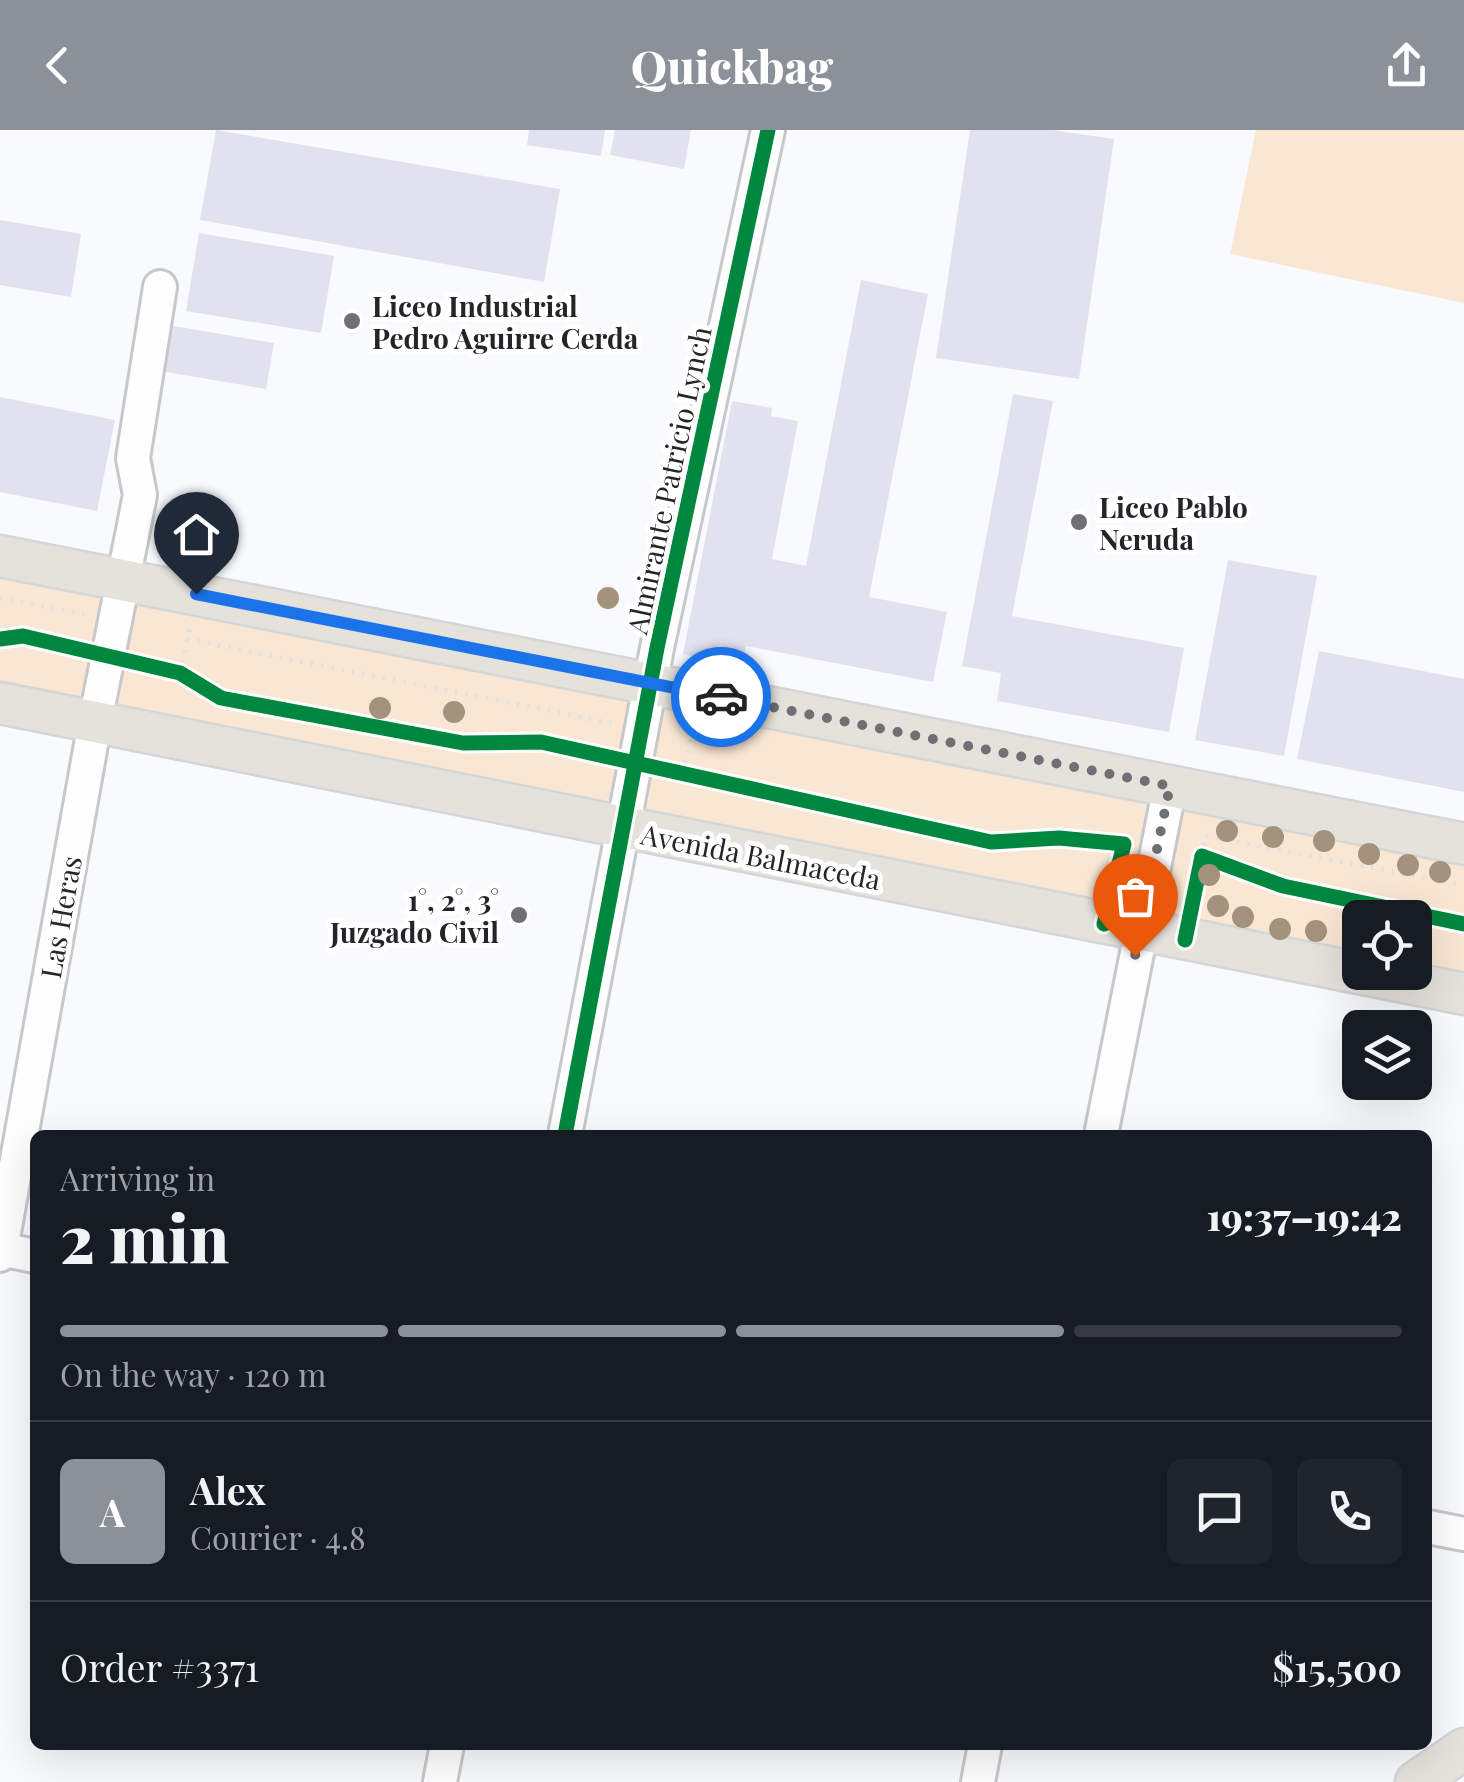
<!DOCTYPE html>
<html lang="en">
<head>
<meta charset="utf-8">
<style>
  body { margin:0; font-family:"Playfair Display",serif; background:#20242c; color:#f1f3f6; height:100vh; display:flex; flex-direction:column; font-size:38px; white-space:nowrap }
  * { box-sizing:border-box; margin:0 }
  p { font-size:32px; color:#9ea1a6 }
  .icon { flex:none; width:55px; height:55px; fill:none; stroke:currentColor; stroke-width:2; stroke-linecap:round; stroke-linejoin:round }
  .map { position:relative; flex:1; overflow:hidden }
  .panel { position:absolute; left:30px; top:1000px; width:1402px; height:620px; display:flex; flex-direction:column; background:#171b24; border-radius:15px; box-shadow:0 10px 40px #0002 }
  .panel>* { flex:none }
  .tools { position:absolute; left:1342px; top:770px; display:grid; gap:20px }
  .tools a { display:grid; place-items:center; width:90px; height:90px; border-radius:15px; background:#171b24; box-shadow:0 10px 40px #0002; font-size:50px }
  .pin { position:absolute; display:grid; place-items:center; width:85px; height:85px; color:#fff; margin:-102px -42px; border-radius:50% 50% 50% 0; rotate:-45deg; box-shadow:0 0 10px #0007 }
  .pin .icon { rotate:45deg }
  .courier { position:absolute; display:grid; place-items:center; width:100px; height:100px; margin:-50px; border:8px solid #1a73e8; border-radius:50%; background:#fff; color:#222; box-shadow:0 2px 12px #0007 }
  .head em { font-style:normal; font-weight:800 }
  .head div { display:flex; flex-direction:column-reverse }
  .head { display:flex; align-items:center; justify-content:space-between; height:170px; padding:0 30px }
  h1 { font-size:65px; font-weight:800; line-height:75px }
  .bar { display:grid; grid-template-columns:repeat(4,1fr); gap:15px 10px; align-content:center; height:120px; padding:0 30px }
  .bar i { height:12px; border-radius:8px; background:#363941 }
  .bar .current { background:#8c9099 }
  .bar p { grid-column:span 4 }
  .line { display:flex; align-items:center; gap:25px; padding:0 30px; border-top:2px solid #363941 }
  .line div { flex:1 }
  .round { display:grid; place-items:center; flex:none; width:105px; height:105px; border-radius:15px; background:#20242c }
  header { display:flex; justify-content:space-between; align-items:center; height:130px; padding:0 30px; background:#8c9099; color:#fff; font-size:45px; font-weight:800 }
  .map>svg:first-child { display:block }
</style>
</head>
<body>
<header><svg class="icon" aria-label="back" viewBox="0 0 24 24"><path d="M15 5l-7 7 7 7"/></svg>Quickbag<svg class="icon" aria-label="share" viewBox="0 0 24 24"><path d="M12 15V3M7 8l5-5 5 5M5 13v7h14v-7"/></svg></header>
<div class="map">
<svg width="1464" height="1652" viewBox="0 0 1464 1652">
  <rect width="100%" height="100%" fill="#f9fafe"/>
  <g fill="#f9e7d4">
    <polygon points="1256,0 1464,0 1464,173 1230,124"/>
    <polygon points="0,442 104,462 82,580 0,563"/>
    <polygon points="137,471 629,568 609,677 116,585"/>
    <polygon points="665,575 1148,670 1126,780 645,684"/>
    <polygon points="1180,672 1464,727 1464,850 1415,840 1415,788 1360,788 1360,830 1156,790"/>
  </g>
  <g fill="#e1e2ef">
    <polygon points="216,0 560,59 544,152 200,90"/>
    <polygon points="529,0 605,0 601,26 527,15"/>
    <polygon points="615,0 691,0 684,39 610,25"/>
    <polygon points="970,0 1052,0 1114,9 1079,249 936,228"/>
    <polygon points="0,90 81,104 71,167 0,155"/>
    <polygon points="199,103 334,126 321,203 186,181"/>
    <polygon points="861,150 928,164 869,467 947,482 933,552 746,516 742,535 683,524 732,271 772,278 771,286 798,291 772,429 806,436"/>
    <polygon points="162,194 274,213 266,259 154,240"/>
    <polygon points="1013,264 1053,271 1012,486 1184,518 1169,602 997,571 1001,543 962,536"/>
    <polygon points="0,267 115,290 97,381 0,362"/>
    <polygon points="1228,430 1317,446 1284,626 1195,610"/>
    <polygon points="1319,521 1464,549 1464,662 1297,629"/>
  </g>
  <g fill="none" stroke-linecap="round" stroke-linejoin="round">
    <g stroke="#c7c8cb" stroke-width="38">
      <g id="minor">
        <polyline points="565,1005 657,518 768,0"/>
        <polyline points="1101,1005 1170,656"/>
        <polyline points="0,1119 35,1126"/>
        <polyline points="0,1125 95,592 140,365 133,328 160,157"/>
        <polyline points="1428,1397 1464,1404"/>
        <polyline points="440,1652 447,1615"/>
        <polyline points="978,1652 985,1615"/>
      </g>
    </g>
    <g stroke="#d5d6d8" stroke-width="45">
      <g id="major">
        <polyline points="0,426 1464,714"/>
        <polyline points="0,573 1464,864"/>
        <polyline points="1416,1652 1464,1619"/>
      </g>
    </g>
    <g stroke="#e1e1e3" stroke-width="5" stroke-dasharray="2.5 8" stroke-linecap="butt">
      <polyline points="0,468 84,484"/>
      <polyline points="187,509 611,593"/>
      <polyline points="180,543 190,497"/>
      <polyline points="682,643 694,598"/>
      <polyline points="1206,706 1464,755"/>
      <polyline points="1202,726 1206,705"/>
    </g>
    <use href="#minor" stroke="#fefeff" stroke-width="32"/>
    <use href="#major" stroke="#e5e1db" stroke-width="40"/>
    <g stroke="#fff" stroke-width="21">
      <g id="cycleway">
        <polyline points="0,509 23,506 180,543 221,568 463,613 541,612 991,712 1059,708 1124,714 1104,794"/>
        <polyline points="1185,810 1202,726 1283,756 1464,794"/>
        <polyline points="565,1005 657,518 768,0"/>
      </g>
    </g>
    <use href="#cycleway" stroke="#00873e" stroke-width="15"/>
  </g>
  <g fill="#a4937c">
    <circle cx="608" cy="468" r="11"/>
    <circle cx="380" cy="578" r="11"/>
    <circle cx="454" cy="582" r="11"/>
    <circle cx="1227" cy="701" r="11"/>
    <circle cx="1273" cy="707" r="11"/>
    <circle cx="1324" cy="711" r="11"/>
    <circle cx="1369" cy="724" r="11"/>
    <circle cx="1408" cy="735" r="11"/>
    <circle cx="1440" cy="742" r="11"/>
    <circle cx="1209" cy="745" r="11"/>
    <circle cx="1218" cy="776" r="11"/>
    <circle cx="1243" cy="787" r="11"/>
    <circle cx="1280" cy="799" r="11"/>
    <circle cx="1316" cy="801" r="11"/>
  </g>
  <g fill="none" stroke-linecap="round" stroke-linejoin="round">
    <polyline stroke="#6f7073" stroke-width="10" stroke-dasharray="0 18" points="721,567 1170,656 1135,826"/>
    <polyline stroke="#1a73e8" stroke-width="12" points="196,464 721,567"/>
  </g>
  <g fill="#6f7073" stroke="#fff" stroke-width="4">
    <circle cx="352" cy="191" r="10"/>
    <circle cx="1079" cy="392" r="10"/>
    <circle cx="519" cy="785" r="10"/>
  </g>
  <g text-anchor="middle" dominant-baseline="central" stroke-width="10" stroke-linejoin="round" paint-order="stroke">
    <g font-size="28" font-weight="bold" fill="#242528" stroke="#fff" text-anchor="start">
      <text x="372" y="175">Liceo Industrial<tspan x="372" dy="32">Pedro Aguirre Cerda</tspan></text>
      <text x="1099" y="376">Liceo Pablo<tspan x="1099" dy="32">Neruda</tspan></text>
      <text x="499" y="769" text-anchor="end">1°, 2°, 3°<tspan x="499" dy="32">Juzgado Civil</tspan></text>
    </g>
    <g font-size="28" fill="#242528" stroke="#fff">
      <text transform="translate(668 350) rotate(-78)">Almirante Patricio Lynch</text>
      <text transform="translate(761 726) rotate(11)">Avenida Balmaceda</text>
      <text transform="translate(60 787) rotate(-80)">Las Heras</text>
    </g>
  </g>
</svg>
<div class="tools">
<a><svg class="icon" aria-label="locate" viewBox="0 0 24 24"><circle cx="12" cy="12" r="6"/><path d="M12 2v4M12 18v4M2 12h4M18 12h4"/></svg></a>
<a><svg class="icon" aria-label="layers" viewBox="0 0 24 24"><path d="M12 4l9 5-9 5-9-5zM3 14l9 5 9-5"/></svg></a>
</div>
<div class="pin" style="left:1135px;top:826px;background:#ea580c"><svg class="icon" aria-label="bag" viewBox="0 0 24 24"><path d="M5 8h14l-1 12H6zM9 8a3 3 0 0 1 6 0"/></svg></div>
<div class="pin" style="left:196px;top:464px;background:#1f2937"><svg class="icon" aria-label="home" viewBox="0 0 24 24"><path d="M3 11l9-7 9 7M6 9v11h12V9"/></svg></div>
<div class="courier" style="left:721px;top:567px"><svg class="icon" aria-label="car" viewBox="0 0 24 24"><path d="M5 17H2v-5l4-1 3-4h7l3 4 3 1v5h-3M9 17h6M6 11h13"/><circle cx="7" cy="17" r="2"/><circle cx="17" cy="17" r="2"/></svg></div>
<section class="panel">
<div class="head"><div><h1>2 min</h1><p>Arriving in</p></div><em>19:37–19:42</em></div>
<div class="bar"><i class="current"></i><i class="current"></i><i class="current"></i><i></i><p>On the way · 120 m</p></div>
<div class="line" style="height:180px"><b class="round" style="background:#8c9099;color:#fff">A</b><div><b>Alex</b><p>Courier · 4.8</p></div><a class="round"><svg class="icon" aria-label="chat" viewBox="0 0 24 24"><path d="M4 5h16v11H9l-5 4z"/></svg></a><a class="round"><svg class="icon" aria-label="phone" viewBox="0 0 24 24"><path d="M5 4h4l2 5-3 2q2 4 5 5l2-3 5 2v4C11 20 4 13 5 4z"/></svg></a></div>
<div class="line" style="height:130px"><div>Order #3371</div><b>$15,500</b></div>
</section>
</div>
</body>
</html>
